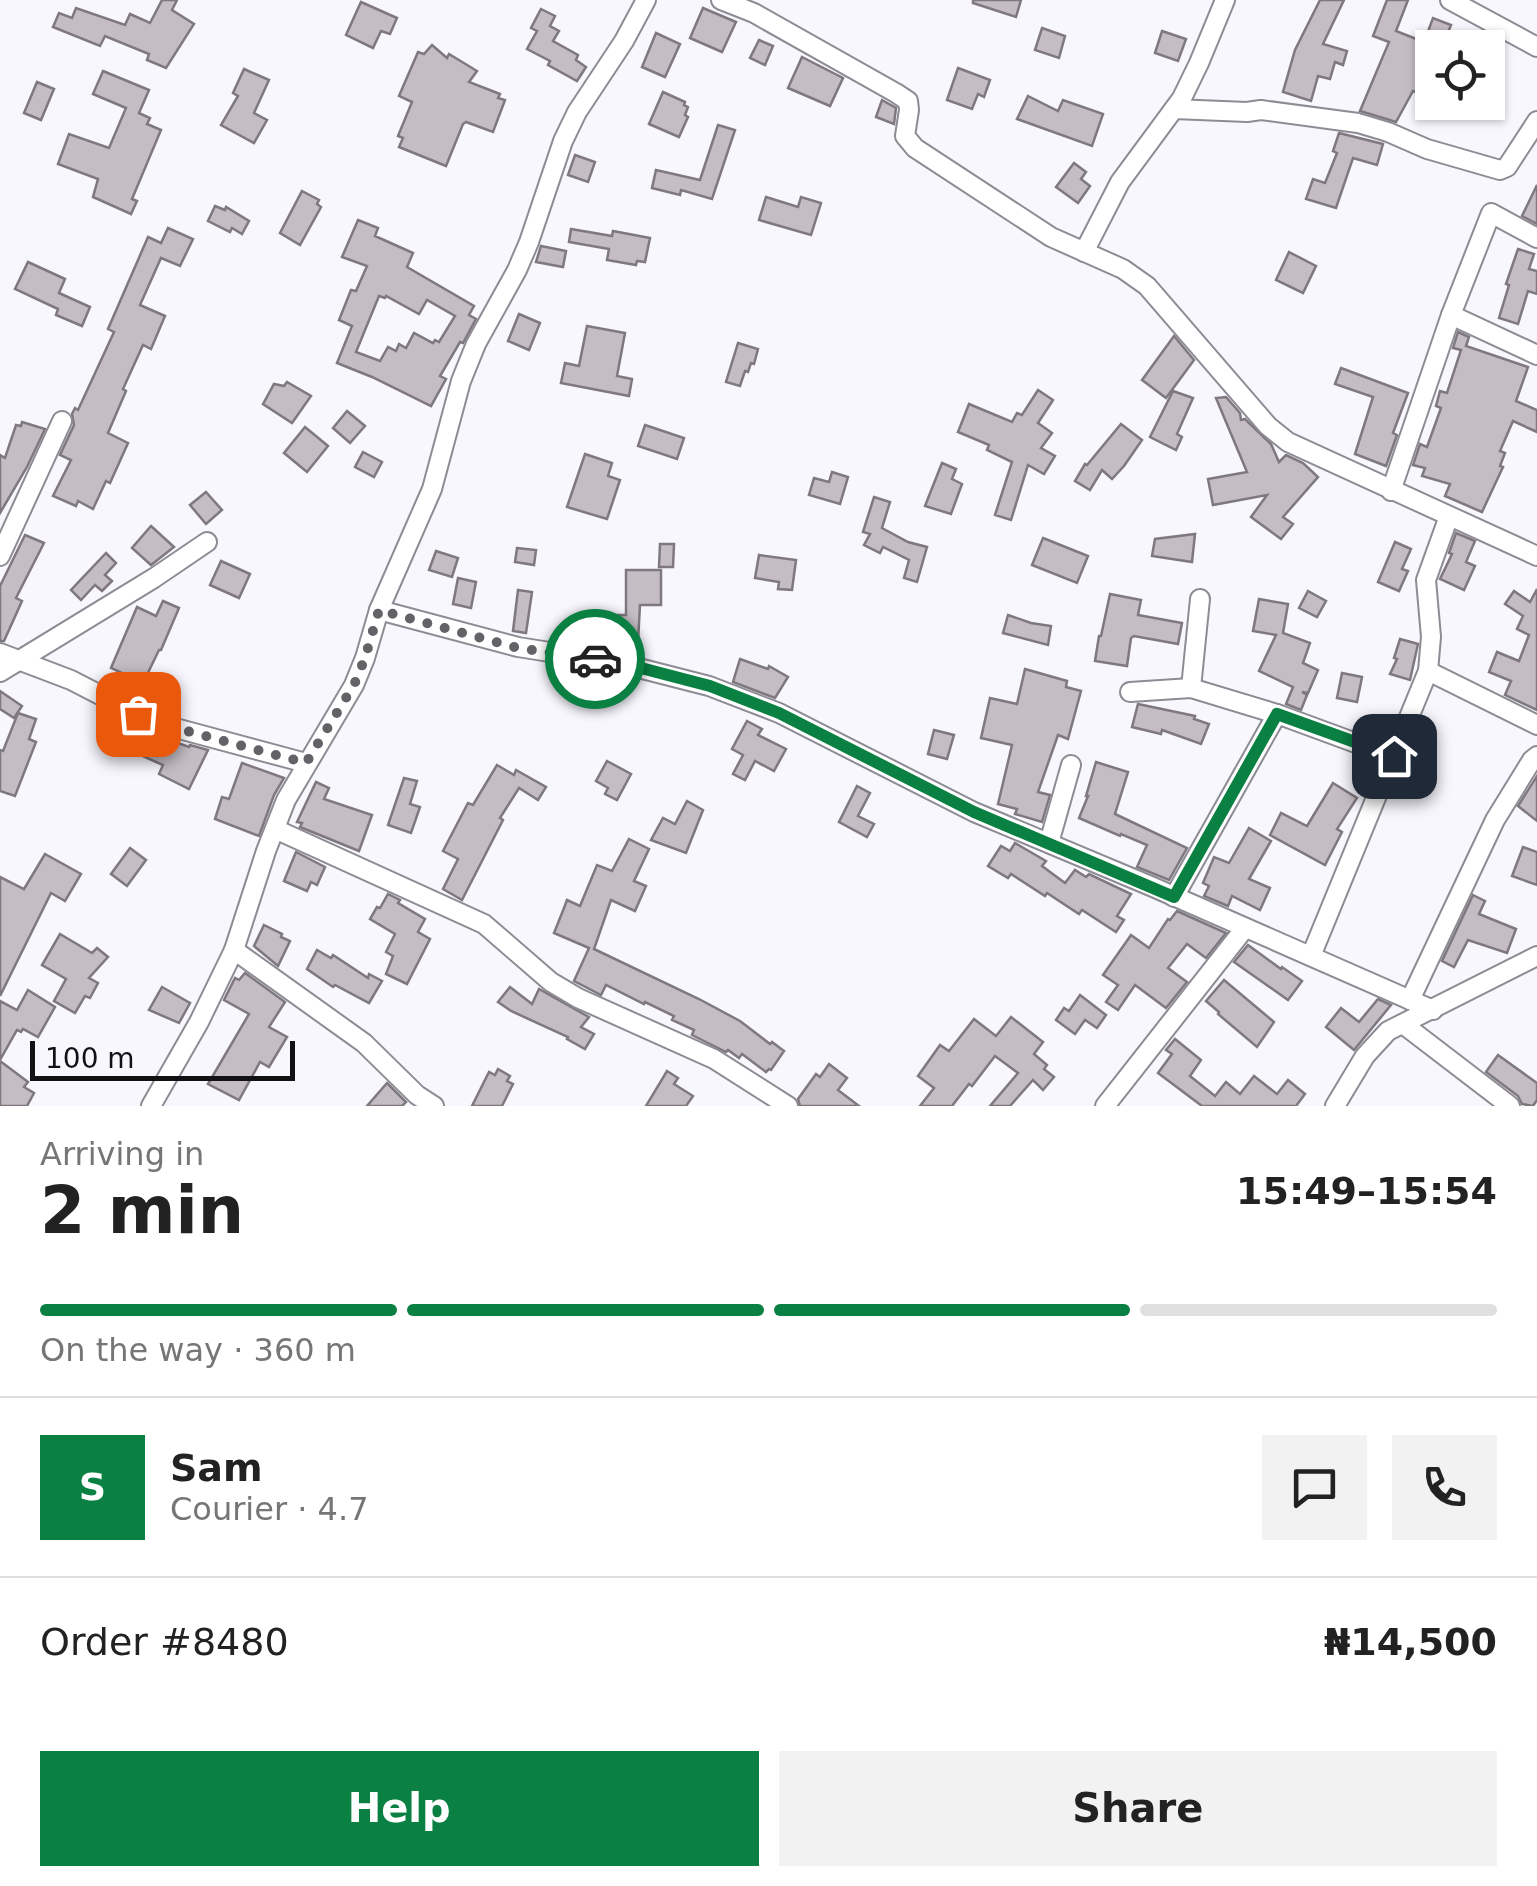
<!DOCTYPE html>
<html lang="en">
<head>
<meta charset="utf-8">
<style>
  body { margin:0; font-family:"DejaVu Sans",sans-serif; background:#f2f2f2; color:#222; height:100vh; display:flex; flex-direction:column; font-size:38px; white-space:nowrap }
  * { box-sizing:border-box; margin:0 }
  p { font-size:32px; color:#767676 }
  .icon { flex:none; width:55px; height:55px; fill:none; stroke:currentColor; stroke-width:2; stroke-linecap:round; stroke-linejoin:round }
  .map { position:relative; height:1106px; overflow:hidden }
  .panel { display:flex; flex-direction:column; background:#fff; flex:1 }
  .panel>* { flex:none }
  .controls { position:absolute; left:1415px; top:30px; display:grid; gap:20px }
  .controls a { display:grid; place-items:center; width:90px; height:90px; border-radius:0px; background:#fff; box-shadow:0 2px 8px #0004; font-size:50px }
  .scale { position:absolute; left:30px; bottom:25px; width:265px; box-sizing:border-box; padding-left:10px; border:5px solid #121215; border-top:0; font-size:28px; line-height:35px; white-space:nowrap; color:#121215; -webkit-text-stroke:8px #f8f7fe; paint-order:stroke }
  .pin { position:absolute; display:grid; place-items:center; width:85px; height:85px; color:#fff; margin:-42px; border-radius:20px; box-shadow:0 5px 15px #0006 }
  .courier { position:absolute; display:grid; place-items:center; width:100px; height:100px; margin:-50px; border:8px solid #0b8043; border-radius:50%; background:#fff; color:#222; box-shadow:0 2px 12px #0007 }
  .head em { font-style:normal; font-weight:800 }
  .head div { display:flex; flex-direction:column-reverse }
  .head { display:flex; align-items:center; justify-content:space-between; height:170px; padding:0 40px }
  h1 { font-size:65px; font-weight:800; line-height:75px }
  .bar { display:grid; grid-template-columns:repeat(4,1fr); gap:15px 10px; align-content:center; height:120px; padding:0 40px }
  .bar i { height:12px; border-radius:8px; background:#e0e0e0 }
  .bar .current { background:#0b8043 }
  .bar p { grid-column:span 4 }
  .line { display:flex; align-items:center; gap:25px; padding:0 40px; border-top:2px solid #e0e0e0 }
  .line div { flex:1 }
  .round { display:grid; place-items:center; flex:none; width:105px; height:105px; border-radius:0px; background:#f2f2f2 }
  .primary-button { display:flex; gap:20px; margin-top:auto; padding:20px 40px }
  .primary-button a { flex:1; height:115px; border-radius:0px; background:#0b8043; color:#fff; font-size:40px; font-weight:800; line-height:115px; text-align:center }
  .primary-button a+a { background:#f2f2f2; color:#222 }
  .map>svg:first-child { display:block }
</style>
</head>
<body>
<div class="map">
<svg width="1537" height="1106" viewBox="0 0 1537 1106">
  <rect width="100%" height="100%" fill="#f8f7fe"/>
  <g fill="#c4bdc4" stroke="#7f787f" stroke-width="2.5" fill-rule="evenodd">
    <polygon points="162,0 177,0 172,10 194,24 166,68 147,60 149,54 105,36 100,46 53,27 59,13 72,18 76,8 125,25 130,14 150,23"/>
    <polygon points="973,0 1021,0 1016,17 973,3"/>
    <polygon points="1320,0 1344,0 1323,44 1347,51 1343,65 1335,62 1330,79 1318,76 1311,101 1283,92 1295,50"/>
    <polygon points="1387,0 1408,0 1396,31 1424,42 1433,18 1451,25 1442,48 1432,48 1432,82 1427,96 1413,91 1396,122 1360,111 1389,42 1373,36"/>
    <polygon points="361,2 397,18 390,34 381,31 373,48 346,35"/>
    <polygon points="703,8 736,22 722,52 690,38"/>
    <polygon points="541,9 555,16 550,26 559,31 553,41 578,55 576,60 586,67 577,81 548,65 550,61 527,49 537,31 531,28"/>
    <polygon points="1042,28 1065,36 1059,58 1035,50"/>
    <polygon points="1162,31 1186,39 1178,61 1155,53"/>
    <polygon points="656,33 680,44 665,77 642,67"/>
    <polygon points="759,40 773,46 765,65 750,58"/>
    <polygon points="432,45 447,58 449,54 477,71 469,82 500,94 498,98 505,100 493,132 466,122 463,124 446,166 399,147 403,138 398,136 412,102 399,96 418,52 424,54"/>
    <polygon points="802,57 843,78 830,106 788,88"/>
    <polygon points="958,68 990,80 984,97 978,94 972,109 947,100"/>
    <polygon points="244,69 269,80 254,113 267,120 254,143 221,125 238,96 233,93"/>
    <polygon points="103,71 149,90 139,113 150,118 147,124 161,130 132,199 137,201 131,214 93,197 98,179 58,164 69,134 109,148 126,108 93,94"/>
    <polygon points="37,82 54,89 41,120 24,113"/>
    <polygon points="663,92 685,102 684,105 688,107 685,115 688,117 679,137 649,124"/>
    <polygon points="1028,96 1058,111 1063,100 1103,114 1092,146 1017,119"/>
    <polygon points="882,100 896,108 894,124 876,117"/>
    <polygon points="718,125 735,130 712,199 681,190 680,195 652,188 656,170 700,180"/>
    <polygon points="1339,133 1383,144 1377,165 1353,158 1336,208 1306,199 1313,179 1325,183 1337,153 1333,151"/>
    <polygon points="575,155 595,162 588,182 568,175"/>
    <polygon points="1074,163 1086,172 1081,179 1090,186 1078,203 1056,187"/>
    <polygon points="1537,185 1537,224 1522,216"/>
    <polygon points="302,191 319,200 317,204 321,207 300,245 280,233"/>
    <polygon points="766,197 798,207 801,197 821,203 811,235 759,220"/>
    <polygon points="215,206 225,210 226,207 249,221 242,234 232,228 230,232 208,221"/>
    <path d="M358 220 378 228 375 236 413 253 407 267 474 306 469 315 476 319 463 343 460 342 440 376 446 379 431 406 372 377 337 363 352 326 339 320 351 290 356 291 367 266 342 257ZM379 296 385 298 386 296 419 314 427 300 455 316 439 342 435 340 433 343 414 333 406 348 399 344 396 351 388 347 380 361 356 352Z"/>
    <polygon points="168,228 193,239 180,266 161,258 140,305 165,316 151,349 143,345 123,389 126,391 108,433 128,443 110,483 106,481 93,509 78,501 76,506 53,496 71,460 60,455 74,425 72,414 75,408 78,410 114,332 108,329 148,237 161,243"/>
    <polygon points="571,229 612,236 613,231 650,238 645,262 637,261 636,265 607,260 609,249 569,242"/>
    <polygon points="541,246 566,251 563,267 536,262"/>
    <polygon points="1518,249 1534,254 1529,269 1537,271 1537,294 1528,291 1518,324 1499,318 1509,285 1506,284"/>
    <polygon points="1289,252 1316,266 1303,293 1276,280"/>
    <polygon points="28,262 65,279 59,293 90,307 82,326 56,315 58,309 15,289"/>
    <polygon points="519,314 540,323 529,350 508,341"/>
    <polygon points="587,326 625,333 617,376 632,379 629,396 561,383 565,363 579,366"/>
    <polygon points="1458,332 1469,337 1466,346 1528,367 1516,401 1537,410 1537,432 1513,421 1500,451 1505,453 1500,466 1503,467 1482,512 1445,496 1450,484 1422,476 1425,468 1413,465 1420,444 1427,447 1441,408 1436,406 1440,391 1447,393 1461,350 1453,348"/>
    <polygon points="1174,336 1194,360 1166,398 1142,380"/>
    <polygon points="738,343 758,349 754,364 751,363 748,372 745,371 740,386 726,382"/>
    <polygon points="1341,368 1408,393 1393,433 1397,435 1386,466 1355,454 1373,397 1335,384"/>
    <polygon points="287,382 311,396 292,423 263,404 274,384 284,386"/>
    <polygon points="1038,390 1053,400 1038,423 1052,433 1041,448 1055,456 1044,474 1028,465 1011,520 995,515 1012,462 987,450 989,445 958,432 969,404 1012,422 1017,413 1022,415"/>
    <polygon points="1173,391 1193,398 1177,434 1182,437 1176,450 1150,437"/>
    <polygon points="1226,397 1240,413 1241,420 1245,419 1271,444 1279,462 1286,455 1303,463 1318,477 1283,517 1293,524 1281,539 1251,517 1267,495 1213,505 1208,479 1247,472 1216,398"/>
    <polygon points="347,411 365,426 350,443 333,428"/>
    <polygon points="22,422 45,429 27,467 0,513 0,455 5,458 16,425 21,426"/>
    <polygon points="1121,424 1142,440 1124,466 1112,479 1102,470 1090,490 1075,481 1085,464 1087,465"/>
    <polygon points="645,425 684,438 677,459 638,446"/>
    <polygon points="305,427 328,446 307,472 284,453"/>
    <polygon points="363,452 382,462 374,477 355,467"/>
    <polygon points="585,454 612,463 608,476 620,480 607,519 567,507"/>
    <polygon points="942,463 956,469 952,479 962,484 951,514 925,506"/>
    <polygon points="832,472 848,477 840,504 809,495 814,478 829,482"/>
    <polygon points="206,492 222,510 206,524 190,505"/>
    <polygon points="874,497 890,502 882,528 908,542 927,547 917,582 904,578 909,560 883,547 880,553 864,545 870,534 863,532"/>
    <polygon points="151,526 174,547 151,565 132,548"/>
    <polygon points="1456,533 1475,541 1466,562 1475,566 1464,590 1440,579 1452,554 1449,553"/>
    <polygon points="1195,534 1192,562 1152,556 1155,539"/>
    <polygon points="25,535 44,543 16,598 22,601 4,641 0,641 0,586"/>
    <polygon points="1043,538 1088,556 1077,583 1032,565"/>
    <polygon points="1395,542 1411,549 1402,569 1408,571 1399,591 1378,582"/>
    <polygon points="660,544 674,544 673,567 659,567"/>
    <polygon points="517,548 536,550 534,565 515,562"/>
    <polygon points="436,551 458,558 452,577 429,570"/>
    <polygon points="106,553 116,563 105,575 112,581 102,591 95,585 81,600 71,590"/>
    <polygon points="759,555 796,560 792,590 778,589 779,582 755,578"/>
    <polygon points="221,561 250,574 239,598 210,585"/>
    <polygon points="626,570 661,570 661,605 640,605 638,642 615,641 616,615 626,615"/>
    <polygon points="458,578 476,582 471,608 453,604"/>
    <polygon points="1537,589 1537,710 1505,695 1511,681 1489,672 1497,652 1519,661 1529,635 1517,629 1523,616 1505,604 1514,591 1530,602"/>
    <polygon points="518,590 532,592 526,633 513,631"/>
    <polygon points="1308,591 1326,601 1317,617 1299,608"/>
    <polygon points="1110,594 1141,600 1138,615 1182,623 1178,644 1134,636 1131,638 1127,666 1095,661 1099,636 1101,636"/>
    <polygon points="1259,599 1288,604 1283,633 1310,643 1303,663 1318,670 1308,693 1302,692 1307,695 1301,710 1286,704 1293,687 1259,671 1276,635 1253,631"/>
    <polygon points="163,601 179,608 161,650 159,650 143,683 111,668 137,607 156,616"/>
    <polygon points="1008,615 1031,623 1051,626 1048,645 1003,633"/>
    <polygon points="1400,639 1418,644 1410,680 1390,674 1397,659 1394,658"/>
    <polygon points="740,659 768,669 769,666 788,677 775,698 733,682"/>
    <polygon points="1025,669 1067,681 1066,687 1081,691 1068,739 1058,735 1038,792 1050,795 1042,822 1015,814 1017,809 998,804 1012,745 981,738 990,698 1017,704"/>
    <polygon points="1342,673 1362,677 1357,702 1337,698"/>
    <polygon points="0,691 22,706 14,718 0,709"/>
    <polygon points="1138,704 1195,716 1194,719 1209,724 1201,744 1162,730 1161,734 1132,727"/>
    <polygon points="18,713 36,719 29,739 36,742 15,796 0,791 0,750 3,751"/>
    <polygon points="105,719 140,735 141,733 162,742 164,738 189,747 190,745 208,750 189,789 159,774 163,765 122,747 123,745 98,734"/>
    <polygon points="747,721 762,729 758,735 786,749 774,771 755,761 745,780 733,774 743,755 732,749"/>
    <polygon points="934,730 954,735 947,759 928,754"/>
    <polygon points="607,761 631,774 617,800 605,794 608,788 596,781"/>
    <polygon points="1096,762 1128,772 1115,814 1187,848 1169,880 1137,867 1147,845 1121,834 1120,836 1079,818 1088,796 1086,796"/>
    <polygon points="242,763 284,778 274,795 259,836 215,819 222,797 229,799"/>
    <polygon points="497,765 514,775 516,770 546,787 538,800 519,788 500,818 503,820 462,900 443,889 458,859 443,851 468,803 473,805"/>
    <polygon points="1537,776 1537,821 1518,806"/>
    <polygon points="404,778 417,781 410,804 420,807 411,833 388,825"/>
    <polygon points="316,782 329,788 324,799 372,815 359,851 300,827 302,823 297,822"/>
    <polygon points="1333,783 1357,798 1337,829 1342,832 1325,865 1270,835 1281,813 1307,826"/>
    <polygon points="857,786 870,793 858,816 874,824 867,837 839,822"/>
    <polygon points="687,801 703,810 686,853 651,840 663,818 675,824"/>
    <polygon points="1249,828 1271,841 1249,879 1270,888 1260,910 1232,896 1228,906 1204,896 1209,886 1203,883 1214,857 1229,863"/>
    <polygon points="629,839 649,849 634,881 646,886 635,911 611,900 594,949 699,999 740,1021 770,1044 772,1042 784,1051 771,1070 769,1069 766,1072 742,1054 739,1058 728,1050 726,1052 692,1035 694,1030 672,1020 674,1016 645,1002 644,1004 606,985 601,995 574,981 589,948 554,933 564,908 567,900 580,906 597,865 612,871"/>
    <polygon points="1015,843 1046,861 1042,866 1065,883 1075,870 1086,877 1089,874 1131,894 1117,916 1124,920 1116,932 1082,910 1079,914 1047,893 1045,896 1011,874 1008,878 988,866 1001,846 1010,851"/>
    <polygon points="1523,847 1537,852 1537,885 1512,876"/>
    <polygon points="130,848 146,860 127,886 111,874"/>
    <polygon points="296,852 325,867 317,885 311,882 307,891 284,881"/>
    <polygon points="45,854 81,874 65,901 51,893 0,996 0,877 24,889"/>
    <polygon points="388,894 400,900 398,903 425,919 418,932 430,939 407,984 386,974 393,956 386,952 395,934 370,919 377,907 380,908"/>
    <polygon points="1473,895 1485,901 1479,914 1516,929 1507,953 1468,940 1454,967 1442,961"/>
    <polygon points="1177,911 1226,933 1206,958 1187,944 1168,968 1187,982 1166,1008 1135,985 1118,1010 1106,1002 1118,985 1103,975 1131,935 1149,948 1168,919 1170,920"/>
    <polygon points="264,925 282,934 281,937 290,941 278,966 254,946"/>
    <polygon points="60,934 92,953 97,948 108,957 89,978 98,983 90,998 85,996 75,1013 54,1001 66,979 42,965"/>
    <polygon points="1248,945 1281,969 1282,967 1302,981 1288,1000 1234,962"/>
    <polygon points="317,950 331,958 333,955 368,978 369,974 382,981 369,1003 335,985 333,987 307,969"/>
    <polygon points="245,973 285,1002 269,1027 287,1037 269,1067 260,1062 239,1100 208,1084 249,1014 224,1000 235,978 239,980"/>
    <polygon points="1224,980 1274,1022 1257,1047 1218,1014 1219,1012 1206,1001"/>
    <polygon points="162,987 190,1003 179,1023 149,1010"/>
    <polygon points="510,987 532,1004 539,989 589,1017 581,1027 594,1034 585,1049 567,1039 568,1037 511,1011 498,1002"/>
    <polygon points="28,990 55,1007 38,1037 23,1029 21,1032 17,1030 0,1060 0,1001 17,1010"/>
    <polygon points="1080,995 1106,1015 1097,1028 1085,1020 1075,1034 1056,1020 1064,1008 1069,1011"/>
    <polygon points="1378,999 1391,1005 1354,1050 1326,1027 1341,1008 1359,1022"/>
    <polygon points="1011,1017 1043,1042 1034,1054 1047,1065 1044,1069 1054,1077 1043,1090 1033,1080 1010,1106 990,1106 1018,1073 995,1056 972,1086 969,1084 952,1106 920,1106 934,1088 918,1076 940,1045 949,1051 974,1019 996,1036"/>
    <polygon points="1175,1039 1201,1060 1190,1076 1215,1096 1226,1082 1240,1094 1254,1076 1277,1094 1288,1080 1305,1094 1296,1106 1202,1106 1158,1073 1172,1054 1166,1050"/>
    <polygon points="1498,1055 1537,1083 1537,1100 1533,1106 1522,1104 1518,1096 1486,1072"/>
    <polygon points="0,1061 28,1082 24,1087 34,1093 27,1106 0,1106"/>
    <polygon points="829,1064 847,1078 838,1090 859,1106 800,1106 798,1099 816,1074 820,1077"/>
    <polygon points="498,1069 510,1076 507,1081 513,1084 502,1106 472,1106 489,1072 495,1075"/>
    <polygon points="667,1071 678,1078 674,1084 693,1096 686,1106 646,1106"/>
    <polygon points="387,1083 406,1102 402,1106 367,1106"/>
  </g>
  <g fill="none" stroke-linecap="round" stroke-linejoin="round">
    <g stroke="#8d8b94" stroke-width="22">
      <g id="minor">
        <polyline points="721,0 754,13 896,93 908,101 909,110 905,136 915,148 1051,237 1123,269 1147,286 1268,426 1288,442 1537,556"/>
        <polyline points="1450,0 1537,47"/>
        <polyline points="1174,109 1247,112 1261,110 1358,123 1388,132 1427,149 1500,170 1507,167 1537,121"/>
        <polyline points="1084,252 1120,182 1182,98 1199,63 1225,0"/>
        <polyline points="1451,315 1537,355"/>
        <polyline points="1391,491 1451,315 1491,213 1537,238"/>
        <polyline points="0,556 62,421"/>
        <polyline points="379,610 518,647 619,663 709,686 779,713 974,812 1153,887 1433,1010"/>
        <polyline points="0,653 71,680 137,714 168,726 306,763"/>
        <polyline points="1428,671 1537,725"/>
        <polyline points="0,672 154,578 207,542"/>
        <polyline points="1191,688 1200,599"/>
        <polyline points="1130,692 1191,688 1277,714 1174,897"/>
        <polyline points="1277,714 1394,757"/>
        <polyline points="275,829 484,924 551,982 578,998 714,1059 788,1106"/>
        <polyline points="1049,843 1071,765"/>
        <polyline points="234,950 364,1043 417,1095 434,1106"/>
        <polyline points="1311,956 1428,671 1431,637 1426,580 1449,516"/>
        <polyline points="1410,1000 1495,820 1532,760 1537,756"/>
        <polyline points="1403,1024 1510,1106"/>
        <polyline points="151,1106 199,1022 234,950 266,851 286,800 354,685 365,658 379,610 432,489 461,381 476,344 517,270 529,242 563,141 577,112 624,41 646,0"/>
        <polyline points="1105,1106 1245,928"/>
        <polyline points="1335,1106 1365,1056 1388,1031 1537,956"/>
      </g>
    </g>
    <use href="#minor" stroke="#fff" stroke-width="18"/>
  </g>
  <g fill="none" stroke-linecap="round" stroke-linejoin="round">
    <polyline stroke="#626267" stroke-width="10" stroke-dasharray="0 18" points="138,714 168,726 306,763 354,685 365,658 379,610 518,648 595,659"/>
    <polyline stroke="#0b8043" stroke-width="12" points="595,659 618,662 710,686 779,713 974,812 1174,897 1277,714 1394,756"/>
  </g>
</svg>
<div class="controls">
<a><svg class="icon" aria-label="locate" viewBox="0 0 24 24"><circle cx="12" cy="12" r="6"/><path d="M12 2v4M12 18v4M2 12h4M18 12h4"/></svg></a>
</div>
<div class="scale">100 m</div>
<div class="pin" style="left:138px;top:714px;background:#ea580c"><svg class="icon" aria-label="bag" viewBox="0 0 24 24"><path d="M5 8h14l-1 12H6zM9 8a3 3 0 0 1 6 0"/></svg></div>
<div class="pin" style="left:1394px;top:756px;background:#1f2937"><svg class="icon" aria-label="home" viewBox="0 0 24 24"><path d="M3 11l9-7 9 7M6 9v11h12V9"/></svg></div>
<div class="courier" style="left:595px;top:659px"><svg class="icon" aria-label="car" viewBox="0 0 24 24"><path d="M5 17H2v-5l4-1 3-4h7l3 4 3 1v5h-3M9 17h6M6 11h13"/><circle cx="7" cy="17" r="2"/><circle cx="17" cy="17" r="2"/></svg></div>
</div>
<section class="panel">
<div class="head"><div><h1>2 min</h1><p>Arriving in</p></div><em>15:49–15:54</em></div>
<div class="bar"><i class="current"></i><i class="current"></i><i class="current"></i><i></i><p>On the way · 360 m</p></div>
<div class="line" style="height:180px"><b class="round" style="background:#0b8043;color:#fff">S</b><div><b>Sam</b><p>Courier · 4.7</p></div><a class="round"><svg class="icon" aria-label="chat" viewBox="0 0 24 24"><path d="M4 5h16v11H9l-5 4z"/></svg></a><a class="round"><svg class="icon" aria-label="phone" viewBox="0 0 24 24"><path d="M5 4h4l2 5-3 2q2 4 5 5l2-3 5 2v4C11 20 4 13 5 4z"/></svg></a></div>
<div class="line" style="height:130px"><div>Order #8480</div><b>₦14,500</b></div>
<div class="primary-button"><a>Help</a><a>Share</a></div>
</section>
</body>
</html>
